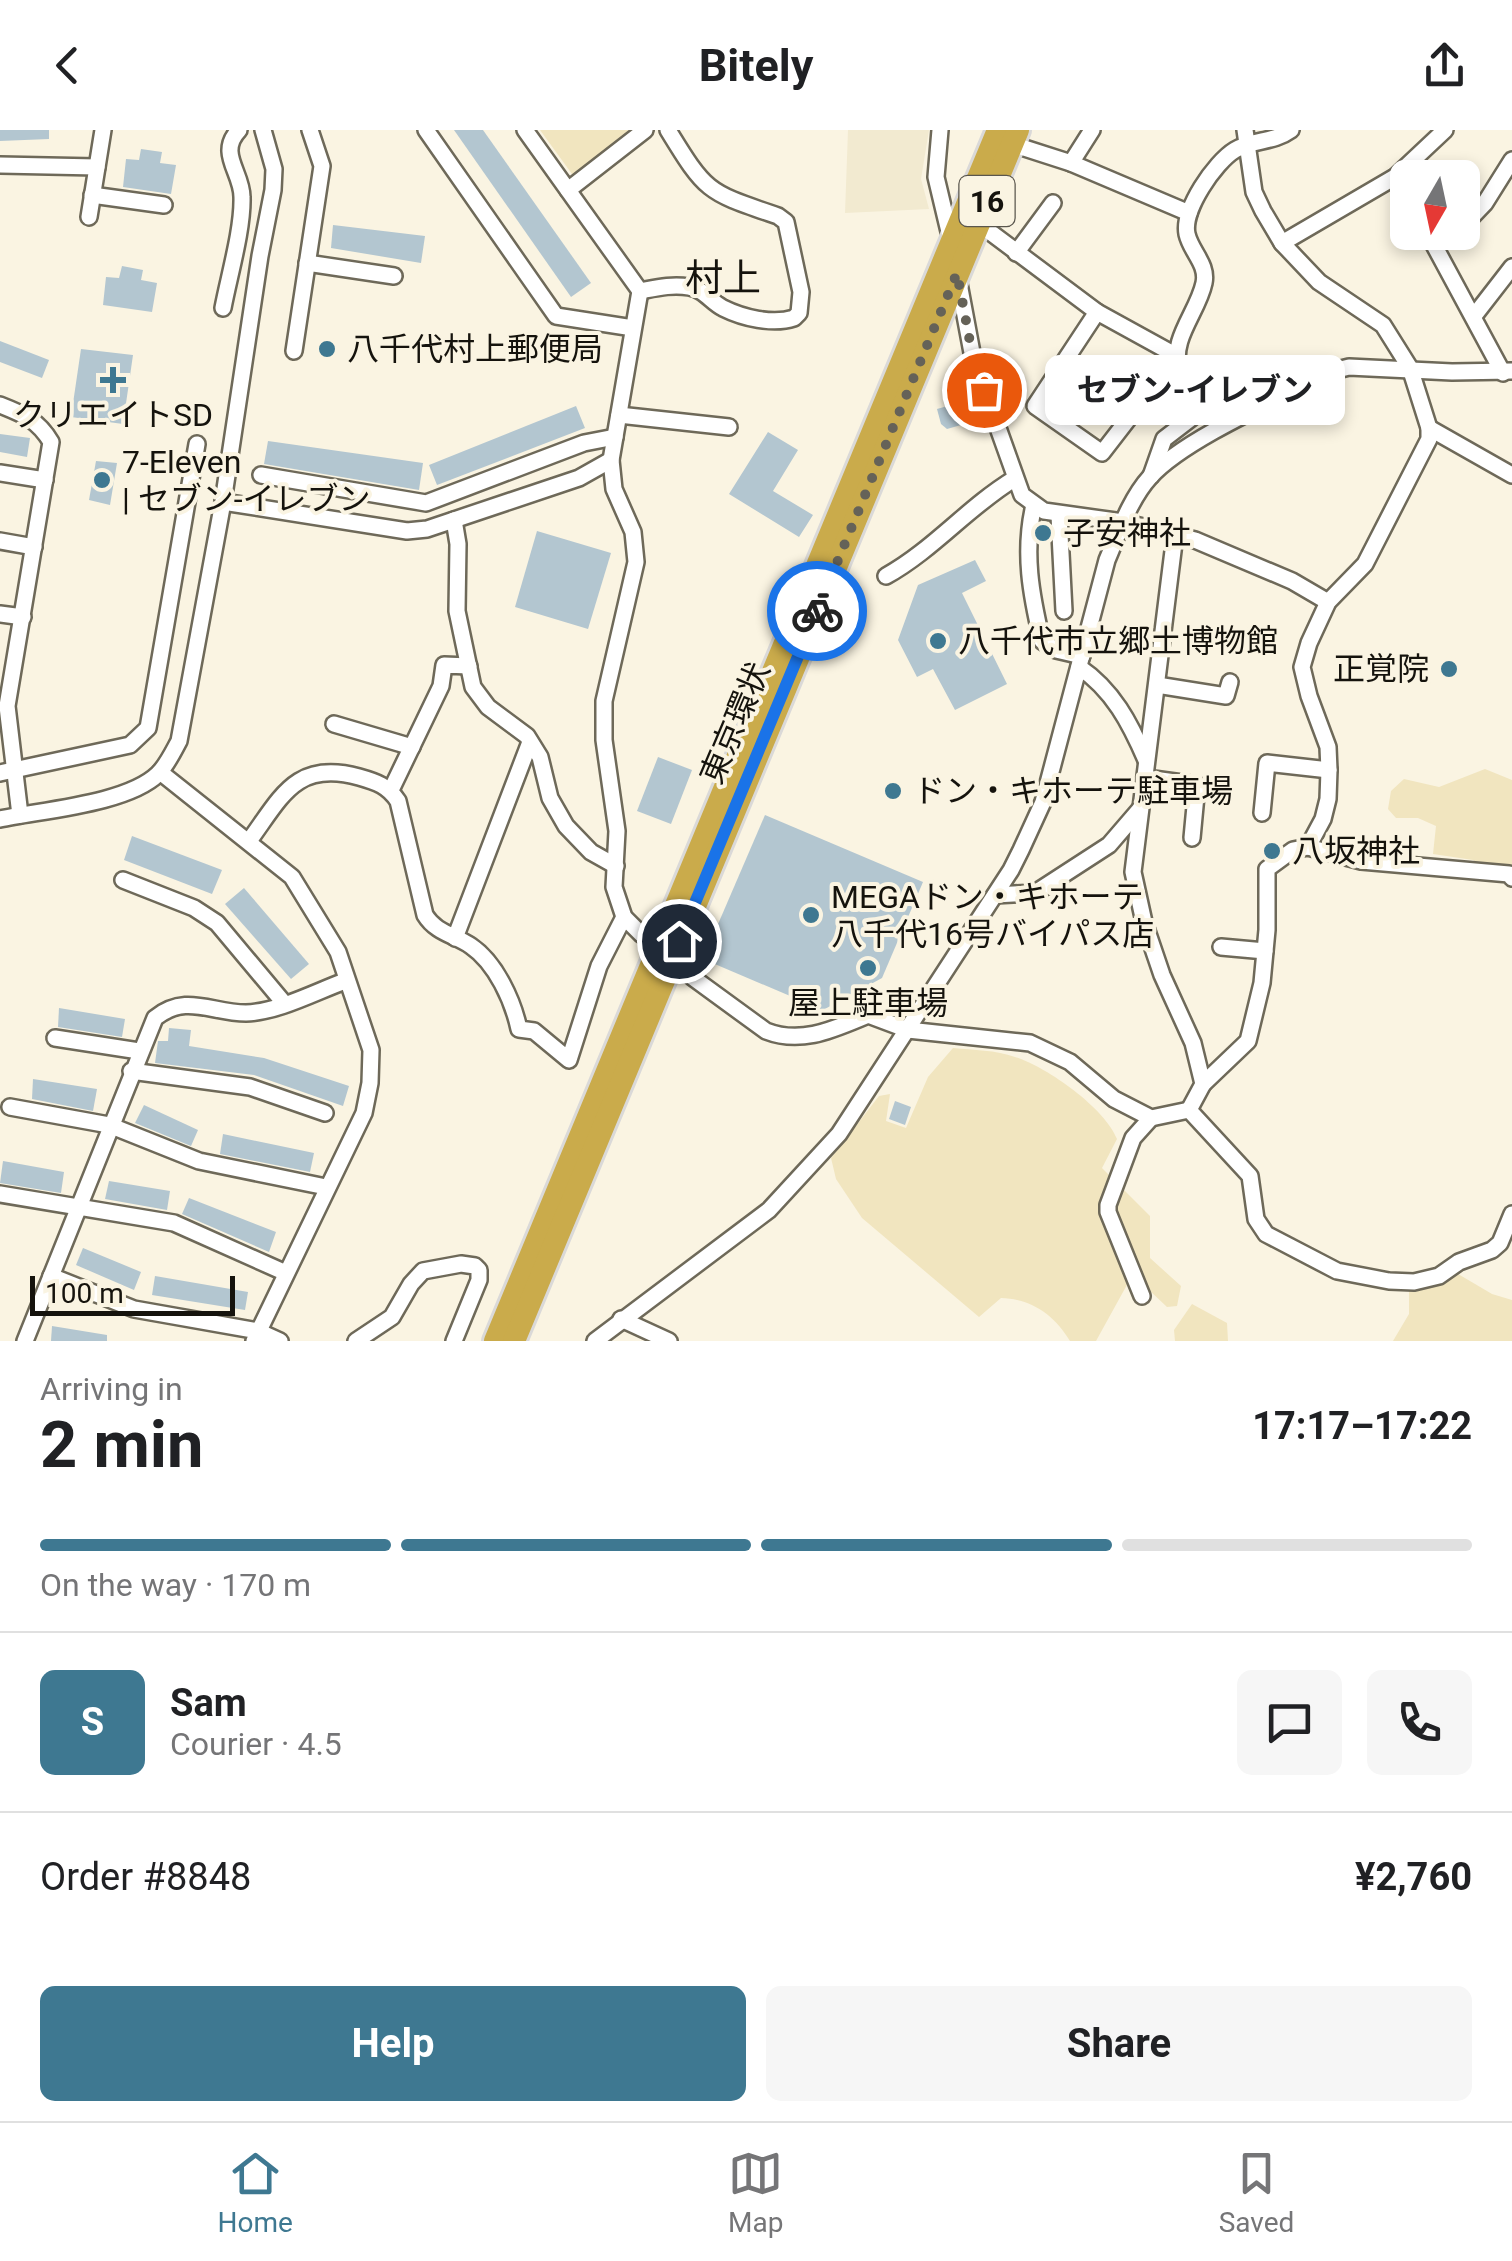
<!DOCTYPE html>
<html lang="en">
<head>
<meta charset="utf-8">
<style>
  body { margin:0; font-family:Roboto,"Noto Sans JP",sans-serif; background:#f6f6f6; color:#202124; height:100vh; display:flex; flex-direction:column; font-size:38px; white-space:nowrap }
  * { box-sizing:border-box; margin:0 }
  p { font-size:32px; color:#757577 }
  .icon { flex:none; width:55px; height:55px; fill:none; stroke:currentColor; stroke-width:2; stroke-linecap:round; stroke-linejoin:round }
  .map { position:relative; height:1211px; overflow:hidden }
  .panel { display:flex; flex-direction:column; background:#fff; flex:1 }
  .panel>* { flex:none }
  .needle { width:65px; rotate:189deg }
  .fabs { position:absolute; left:1390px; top:30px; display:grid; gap:20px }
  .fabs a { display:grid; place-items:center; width:90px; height:90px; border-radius:15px; background:#fff; box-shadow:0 5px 15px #0003; font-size:50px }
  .scale { position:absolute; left:30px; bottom:25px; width:205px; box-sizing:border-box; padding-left:10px; border:5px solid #15130d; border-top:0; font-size:28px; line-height:35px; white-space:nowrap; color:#15130d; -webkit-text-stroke:8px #faf4e2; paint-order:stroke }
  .pin { position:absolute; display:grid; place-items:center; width:85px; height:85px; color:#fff; margin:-42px; border:5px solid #fff; border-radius:50%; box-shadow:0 2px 10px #0007 }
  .courier { position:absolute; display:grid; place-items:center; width:100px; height:100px; margin:-50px; border:8px solid #1a73e8; border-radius:50%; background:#fff; color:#222; box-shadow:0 2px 12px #0007 }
  .bubble { position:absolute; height:70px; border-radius:15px; background:#fff; box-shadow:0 5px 15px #0003; font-size:32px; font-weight:700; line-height:70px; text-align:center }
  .overview em { font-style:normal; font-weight:700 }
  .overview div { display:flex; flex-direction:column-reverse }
  .overview { display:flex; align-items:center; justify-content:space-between; height:170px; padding:0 40px }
  h1 { font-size:65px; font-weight:700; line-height:75px }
  .bar { display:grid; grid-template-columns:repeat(4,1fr); gap:15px 10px; align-content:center; height:120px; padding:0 40px }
  .bar i { height:12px; border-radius:8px; background:#e0e0e0 }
  .bar .on { background:#3e7891 }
  .bar p { grid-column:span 4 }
  .line { display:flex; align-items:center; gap:25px; padding:0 40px; border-top:2px solid #e0e0e0 }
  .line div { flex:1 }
  .round { display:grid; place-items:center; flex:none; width:105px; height:105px; border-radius:15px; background:#f6f6f6 }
  .cta { display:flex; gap:20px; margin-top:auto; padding:20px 40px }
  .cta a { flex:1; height:115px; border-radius:15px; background:#3e7891; color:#fff; font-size:40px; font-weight:700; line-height:115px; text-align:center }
  .cta a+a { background:#f6f6f6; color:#202124 }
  header { display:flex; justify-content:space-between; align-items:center; height:130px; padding:0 40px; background:#fff; font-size:45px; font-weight:700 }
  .tabs { display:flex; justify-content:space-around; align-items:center; height:140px; border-top:2px solid #e0e0e0; background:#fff; font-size:28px; color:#757577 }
  .tabs a { display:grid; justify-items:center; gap:5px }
  .tabs .on { color:#3e7891 }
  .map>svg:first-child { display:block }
</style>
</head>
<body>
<header><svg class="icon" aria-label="back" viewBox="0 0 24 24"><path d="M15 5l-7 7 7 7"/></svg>Bitely<svg class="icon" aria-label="share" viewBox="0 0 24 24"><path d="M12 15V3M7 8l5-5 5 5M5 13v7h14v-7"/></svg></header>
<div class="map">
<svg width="1512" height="1211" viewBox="0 0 1512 1211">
  <rect width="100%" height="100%" fill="#faf4e2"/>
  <polygon fill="#f2ead0" points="848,0 929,0 921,49 929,79 845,83"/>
  <g fill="#f1e5bf">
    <polygon points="540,0 632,0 576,45 572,44"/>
    <polygon points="1485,639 1512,650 1512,754 1511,750 1473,730 1433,724 1436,696 1418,688 1396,688 1388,679 1391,661 1404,649 1439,657"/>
    <path d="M953 918C973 920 996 920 1015 927 1047 937 1105 978 1117 1009L1102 1038 1150 1086V1128L1181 1156 1177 1176 1167 1177 1148 1159 1128 1153 1096 1211H1070C1054 1185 1032 1169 1001 1168L979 1187 862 1088 836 1049 831 1028 879 966 890 964 886 991 906 998 928 947Z"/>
    <polygon points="1453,1141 1492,1164 1512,1170 1512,1211 1393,1211 1409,1184 1409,1159"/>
    <polygon points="1192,1174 1227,1193 1228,1211 1175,1211 1174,1200"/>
  </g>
  <g fill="#b3c6d0">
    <polygon points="0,0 49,0 49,9 0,11"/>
    <polygon points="454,0 483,0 591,153 571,167"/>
    <polygon points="141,19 162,22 160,33 176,35 171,64 123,57 126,29 139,30"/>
    <polygon points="333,95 425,106 421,133 331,118"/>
    <polygon points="122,136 143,140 141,150 157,153 152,182 103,175 106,147 119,148"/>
    <polygon points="0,211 49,230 42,248 0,232"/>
    <polygon points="81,219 133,225 123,294 71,287"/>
    <polygon points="975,268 982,289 947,299 941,294 937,279"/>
    <polygon points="576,276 585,298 437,355 429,335"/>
    <polygon points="768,302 798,320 773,361 813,385 799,407 729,364"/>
    <polygon points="0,304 30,308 27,327 0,322"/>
    <polygon points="268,311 423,333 419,360 264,334"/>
    <polygon points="96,331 117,333 110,375 89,370"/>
    <polygon points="537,401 611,423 588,499 515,477"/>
    <polygon points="975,430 986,451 962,463 1007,554 955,580 933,539 917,547 898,510 918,455"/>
    <polygon points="658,627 692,640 671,694 637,681"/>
    <polygon points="765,685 923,752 882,848 823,880 703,829"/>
    <polygon points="132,706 222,740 212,764 124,730"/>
    <polygon points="244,758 309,834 291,849 225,774"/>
    <polygon points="59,878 125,889 122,907 58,897"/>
    <polygon points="169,898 191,900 189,916 264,928 349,956 343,976 254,945 155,933 158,911 168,911"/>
    <polygon points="33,949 97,959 93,981 32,969"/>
    <polygon points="895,971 911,977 905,995 889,989"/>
    <polygon points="144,975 198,1000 191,1016 135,993"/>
    <polygon points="223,1004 314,1023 310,1042 220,1024"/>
    <polygon points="3,1031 64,1042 61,1063 0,1053"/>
    <polygon points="109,1051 170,1061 167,1080 105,1069"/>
    <polygon points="189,1068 276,1102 269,1122 182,1084"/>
    <polygon points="83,1118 141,1142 134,1160 76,1135"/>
    <polygon points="155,1146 248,1162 245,1180 152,1165"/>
    <polygon points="52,1196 107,1205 107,1211 51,1211"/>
  </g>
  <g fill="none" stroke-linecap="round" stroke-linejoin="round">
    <g stroke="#6e6959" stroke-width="20">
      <g id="minor">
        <polyline points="426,0 556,186 633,198"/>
        <polyline points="525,0 640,161 611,330 614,359 633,402 636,432 604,571 604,610 617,701 614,757 624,787 642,805"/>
        <polyline points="940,0 936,47 951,110"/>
        <polyline points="1012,14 1071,33 1189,83"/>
        <polyline points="1071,33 1092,0"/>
        <polyline points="0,35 97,37"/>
        <polyline points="1395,47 1408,68"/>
        <polyline points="568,60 645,0"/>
        <polyline points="92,65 164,75"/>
        <polyline points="89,87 103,0"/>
        <polyline points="978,93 1097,182"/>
        <polyline points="1462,97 1485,73 1512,30"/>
        <polyline points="1427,102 1503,243"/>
        <polyline points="1282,113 1395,47 1445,0"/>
        <polyline points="1016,123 1053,73"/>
        <polyline points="307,133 394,146"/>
        <polyline points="958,148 973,228 1022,365 1044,381 1123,392 1195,410 1292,451 1328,472"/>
        <path d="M640 161C656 158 672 154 689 157 705 160 710 171 723 178 743 188 773 195 794 188L799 183 801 162 786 92 778 86C708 62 707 64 668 0"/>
        <path d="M223 178C229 146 243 99 242 67 242 42 217 23 239 0"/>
        <polygon points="1097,182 1177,226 1102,323 1035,276"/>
        <polyline points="1474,186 1512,137"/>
        <polyline points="294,221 322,36 310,0"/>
        <polyline points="974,229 1011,256"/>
        <path d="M0 275C23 284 38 290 51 312L7 576 20 685"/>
        <polyline points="619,285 729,297"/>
        <polyline points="1429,298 1512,345"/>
        <polyline points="0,343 45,350"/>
        <polyline points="261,345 426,373 584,313 615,307"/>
        <path d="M1151 346 1164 309 1194 286 1198 274C1192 264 1182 252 1179 240 1170 209 1198 182 1204 153 1208 134 1191 122 1187 104 1182 80 1215 32 1235 20 1253 9 1273 13 1291 0"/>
        <polyline points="223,372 407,401 427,399 579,348 611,330"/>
        <path d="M1034 375C1023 422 1031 465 1042 511L1056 520 1082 526"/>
        <polyline points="1059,385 1064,481"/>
        <polyline points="454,390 458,414 457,481 473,557 488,577 527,606 540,627 550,668 566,696 591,722 616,736"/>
        <polyline points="1175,405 1133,742 1144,792 1162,845 1193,913 1203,954 1189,980"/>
        <polyline points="0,411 34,417"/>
        <path d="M886 446C933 420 968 377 1014 349"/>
        <polyline points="0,484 23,487"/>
        <path d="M1079 537C1113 560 1130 593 1146 630"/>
        <polyline points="1157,555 1226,566 1230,552"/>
        <polyline points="334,594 412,617"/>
        <polyline points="160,642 292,747 338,822 371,920 370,953 364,983 254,1211"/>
        <polyline points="0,643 130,615 148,598 197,314"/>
        <polyline points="1146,648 1197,655 1192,708"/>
        <polyline points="391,660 441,556 444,535 469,536"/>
        <polyline points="1262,683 1267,633 1329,640"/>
        <path d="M0 689C42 680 127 674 158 644 167 635 173 622 179 611L223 372 260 126 273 60 274 39 263 0"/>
        <path d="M249 711C282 666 296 630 359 647 377 652 388 656 398 671L425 785C436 803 455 805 471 816 496 833 513 871 519 899L534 901 569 930 599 836 624 787"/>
        <polyline points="1308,717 1361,731 1509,744 1512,748"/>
        <polyline points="123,750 194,778 217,793 284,873"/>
        <polyline points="995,765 1035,763 1109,715 1140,679"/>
        <polyline points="455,808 530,612"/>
        <polyline points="1221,817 1265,821"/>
        <path d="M692 847 766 901C802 915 834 899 868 885L908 900 1030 913 1070 932 1114 969 1151 988 1189 980"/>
        <polyline points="55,908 139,921"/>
        <polyline points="131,941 250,957 325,983"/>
        <polyline points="1203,954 1248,911 1262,853 1267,800 1267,739 1293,720 1308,717 1323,689 1328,669 1329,640 1328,617 1309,566 1302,537 1309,513 1328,472 1365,434 1429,309 1429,298 1410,238 1383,195 1319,152 1282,113 1263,81 1254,62 1245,0"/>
        <polyline points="10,977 109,995 199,1031 326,1057"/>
        <polyline points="1189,980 1250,1046 1256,1089 1266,1104 1337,1141 1389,1151 1414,1152 1439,1146 1459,1132 1492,1120 1500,1113 1512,1084"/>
        <polyline points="0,1064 174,1093 286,1143"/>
        <polyline points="51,1146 134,1179 258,1201 280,1211"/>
        <polyline points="1142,1166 1108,1082 1108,1075 1133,1008 1151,988"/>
        <polyline points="621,1189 669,1211"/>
        <path d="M25 1211 155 888C186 863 211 883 246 883 278 882 315 862 345 851"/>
        <polyline points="356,1211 392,1187 411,1154 423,1141 461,1134 475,1136 479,1140 479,1150 454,1211"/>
        <path d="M595 1211 769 1080 839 1004 1011 740 1021 720 1043 672 1107 430C1119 402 1130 369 1150 347 1185 308 1285 266 1333 241L1349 237 1452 242 1512 241"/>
      </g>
    </g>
    <g stroke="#dad9d8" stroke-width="28">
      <g id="highway">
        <polyline points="495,1211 998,0"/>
        <polyline points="514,1211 1018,0"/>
      </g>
    </g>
    <use href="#minor" stroke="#fff" stroke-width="15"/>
    <use href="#highway" stroke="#caab4b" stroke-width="22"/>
  </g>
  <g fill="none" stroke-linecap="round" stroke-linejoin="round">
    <polyline stroke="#656258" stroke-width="10" stroke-dasharray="0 18" points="817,481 957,143 973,228 984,260"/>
    <polyline stroke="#1a73e8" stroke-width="12" points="679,811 817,481"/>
  </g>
  <g fill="#3e7891" stroke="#faf4e2" stroke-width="4">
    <circle cx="327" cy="219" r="10"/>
    <path d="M108 235h10v10h10v10h-10v10h-10v-10h-10v-10h10z"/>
    <circle cx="102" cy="350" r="10"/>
    <circle cx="1043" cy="403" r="10"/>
    <circle cx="938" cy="511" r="10"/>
    <circle cx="1449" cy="539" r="10"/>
    <circle cx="893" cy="661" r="10"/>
    <circle cx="1272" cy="721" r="10"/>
    <circle cx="811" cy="785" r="10"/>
    <circle cx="868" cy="838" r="10"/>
  </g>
  <g text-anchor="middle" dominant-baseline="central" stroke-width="8" stroke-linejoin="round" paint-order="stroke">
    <rect fill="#faf4e2" stroke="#5a564d" stroke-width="2.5" x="959.5" y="46" width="55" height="50" rx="8"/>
    <g font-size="30" font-weight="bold" fill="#15130d">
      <text x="987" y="71">16</text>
    </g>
    <g font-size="32" fill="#15130d" stroke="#faf4e2" text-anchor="start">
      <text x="347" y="219">八千代村上郵便局</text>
      <text x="113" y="285" text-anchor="middle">クリエイトSD</text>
      <text x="122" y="332">7-Eleven<tspan x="122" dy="37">| セブン-イレブン</tspan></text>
      <text x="1063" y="403">子安神社</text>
      <text x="958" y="511">八千代市立郷土博物館</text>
      <text x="1429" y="539" text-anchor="end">正覚院</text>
      <text x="913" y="661">ドン・キホーテ駐車場</text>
      <text x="1292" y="721">八坂神社</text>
      <text x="831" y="767">MEGAドン・キホーテ<tspan x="831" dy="37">八千代16号バイパス店</tspan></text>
      <text x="868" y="873" text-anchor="middle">屋上駐車場</text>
    </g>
    <g font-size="32" fill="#15130d" stroke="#faf4e2">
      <text transform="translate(735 593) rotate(-67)">東京環状</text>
    </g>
    <g font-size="38" fill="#15130d" stroke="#faf4e2">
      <text x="723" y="148">村上</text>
    </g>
  </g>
</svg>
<div class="fabs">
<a><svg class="needle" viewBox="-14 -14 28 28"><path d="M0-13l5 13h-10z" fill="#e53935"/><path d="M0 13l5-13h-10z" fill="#757577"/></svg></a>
</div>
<div class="scale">100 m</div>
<div class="pin" style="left:984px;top:260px;background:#ea580c"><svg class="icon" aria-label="bag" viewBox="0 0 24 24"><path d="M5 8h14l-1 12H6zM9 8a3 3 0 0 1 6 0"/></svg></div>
<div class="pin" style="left:679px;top:811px;background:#1f2937"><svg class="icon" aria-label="home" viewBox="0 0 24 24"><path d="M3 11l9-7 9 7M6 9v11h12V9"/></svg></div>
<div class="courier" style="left:817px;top:481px"><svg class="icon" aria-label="bike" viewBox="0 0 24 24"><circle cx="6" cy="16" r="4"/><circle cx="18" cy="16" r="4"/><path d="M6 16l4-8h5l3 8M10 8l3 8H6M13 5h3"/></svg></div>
<div class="bubble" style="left:1045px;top:225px;width:300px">セブン-イレブン</div>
</div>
<section class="panel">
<div class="overview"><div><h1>2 min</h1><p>Arriving in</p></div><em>17:17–17:22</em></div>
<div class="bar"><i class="on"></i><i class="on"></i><i class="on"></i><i></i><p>On the way · 170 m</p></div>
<div class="line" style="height:180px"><b class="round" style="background:#3e7891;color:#fff">S</b><div><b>Sam</b><p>Courier · 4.5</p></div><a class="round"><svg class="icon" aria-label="chat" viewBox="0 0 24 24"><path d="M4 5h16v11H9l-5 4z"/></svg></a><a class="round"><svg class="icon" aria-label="phone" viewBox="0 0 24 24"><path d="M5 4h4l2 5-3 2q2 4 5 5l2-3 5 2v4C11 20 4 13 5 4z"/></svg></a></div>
<div class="line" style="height:130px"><div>Order #8848</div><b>¥2,760</b></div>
<div class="cta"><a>Help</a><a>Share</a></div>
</section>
<nav class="tabs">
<a class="on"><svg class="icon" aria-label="home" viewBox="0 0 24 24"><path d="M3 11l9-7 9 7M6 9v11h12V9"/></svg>Home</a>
<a><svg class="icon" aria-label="map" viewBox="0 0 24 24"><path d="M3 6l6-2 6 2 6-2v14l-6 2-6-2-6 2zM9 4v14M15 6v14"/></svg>Map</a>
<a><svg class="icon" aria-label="saved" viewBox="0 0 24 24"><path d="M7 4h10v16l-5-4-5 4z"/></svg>Saved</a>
</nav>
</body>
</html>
